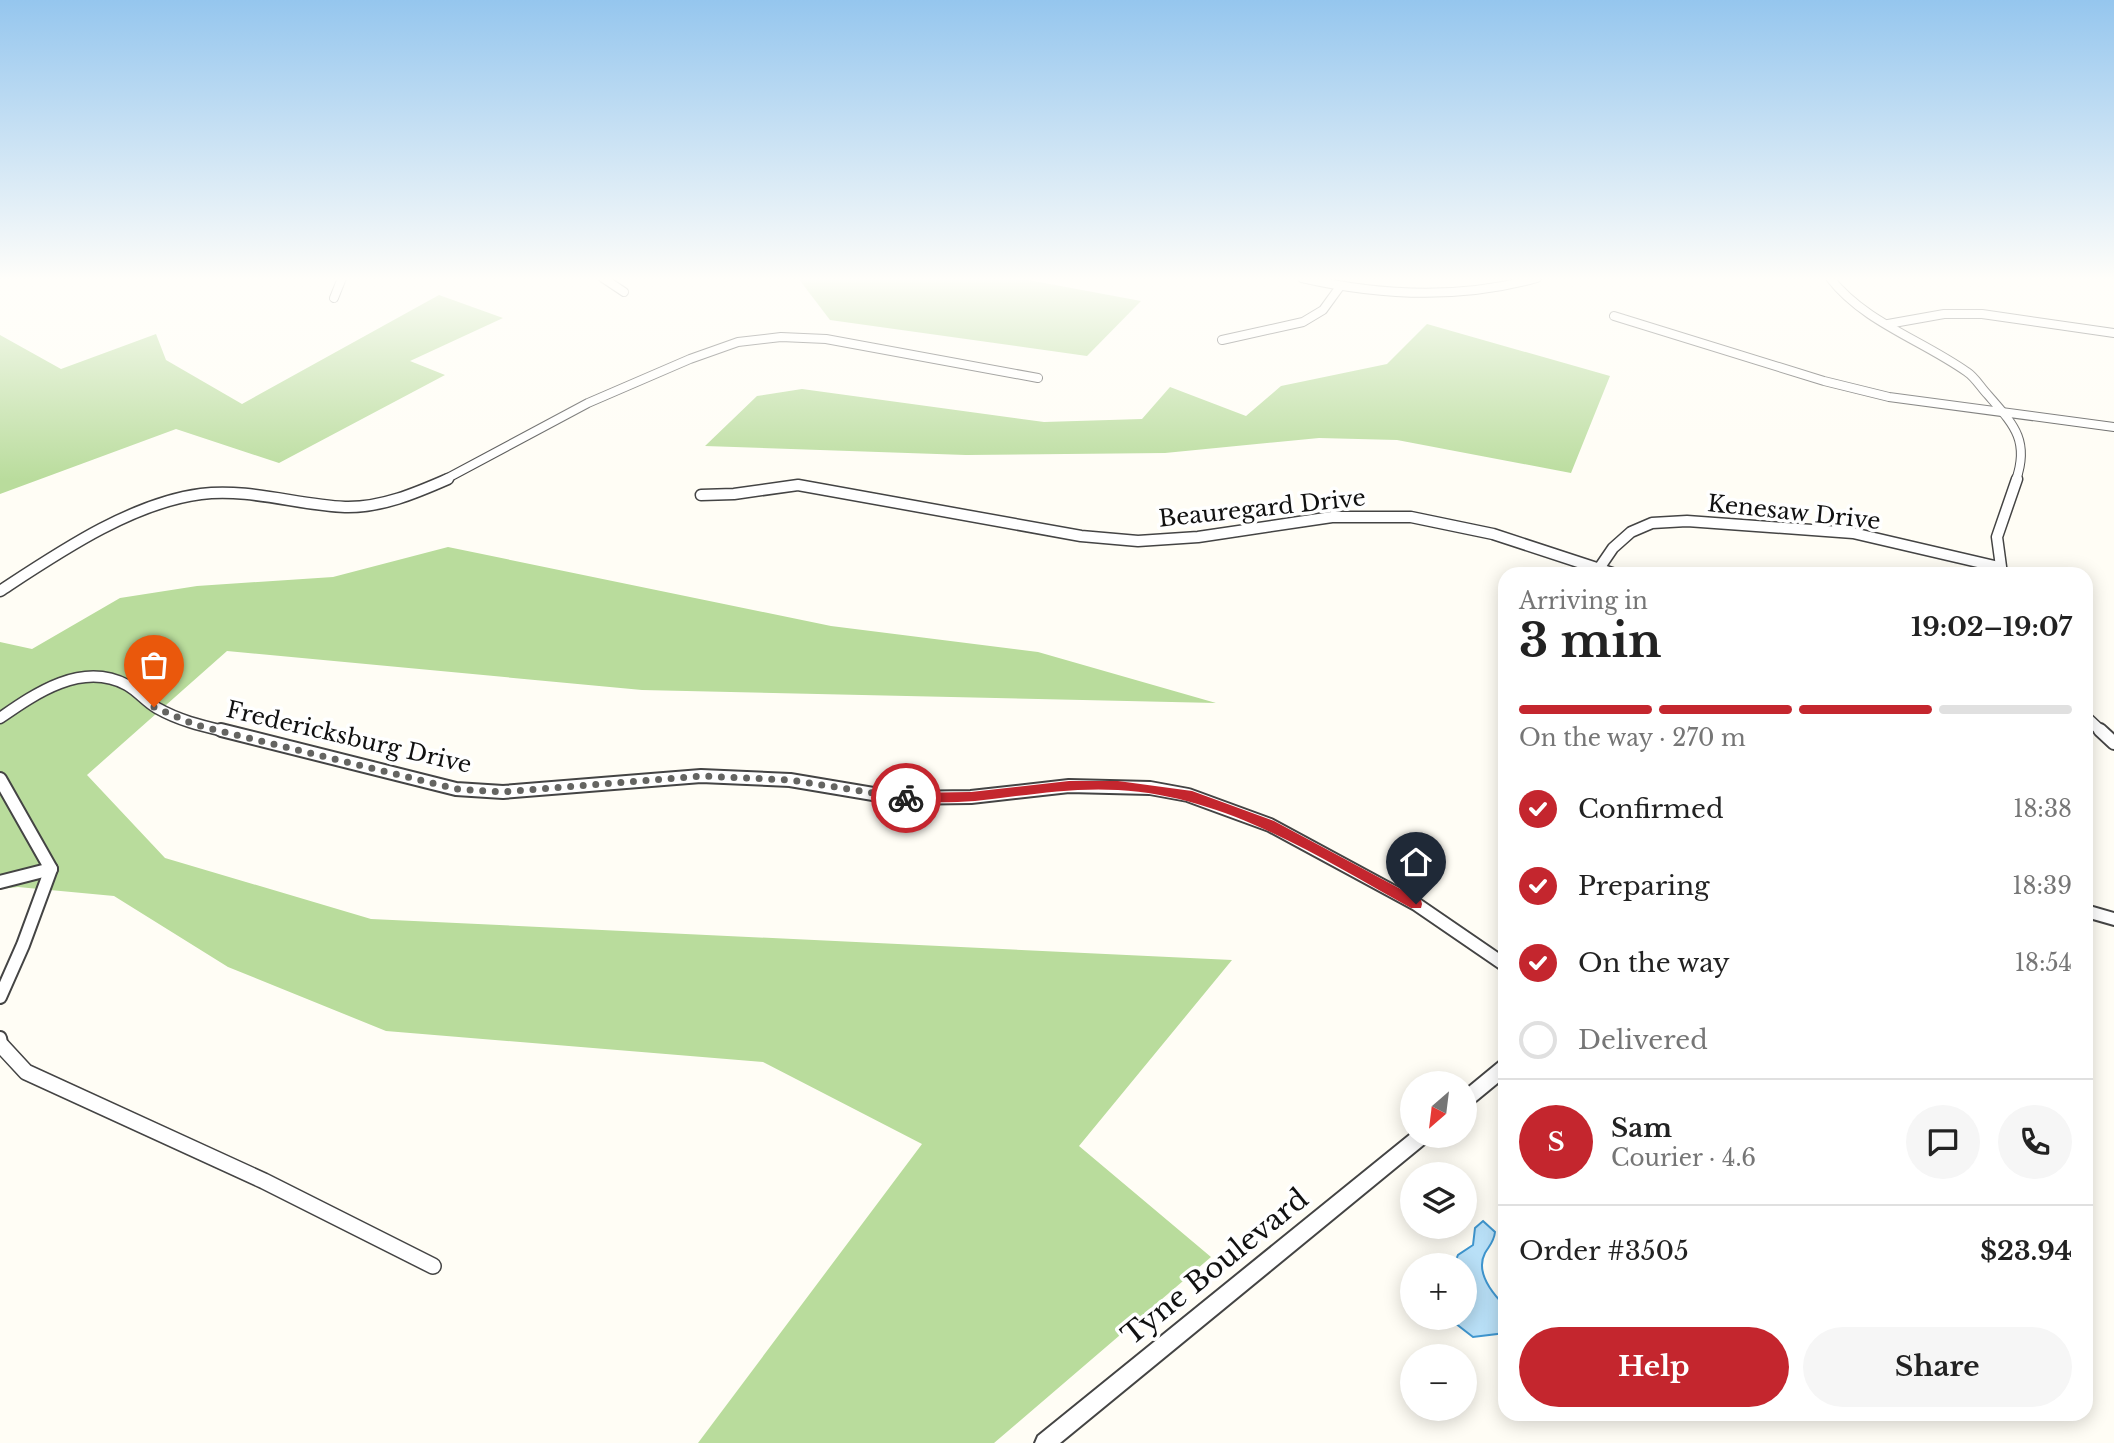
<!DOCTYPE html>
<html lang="en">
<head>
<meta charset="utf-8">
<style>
  body { margin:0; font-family:"Libre Baskerville",serif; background:#f6f6f6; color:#222; height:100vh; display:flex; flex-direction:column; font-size:26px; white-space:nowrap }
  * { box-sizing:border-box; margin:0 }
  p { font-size:23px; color:#767676 }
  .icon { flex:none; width:38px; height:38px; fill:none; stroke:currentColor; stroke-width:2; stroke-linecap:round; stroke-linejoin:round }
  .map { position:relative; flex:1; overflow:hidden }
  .drawer { position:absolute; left:1498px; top:567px; width:595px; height:854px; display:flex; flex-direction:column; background:#fff; border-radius:21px; box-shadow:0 4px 18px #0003 }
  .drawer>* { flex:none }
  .needle { width:46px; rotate:208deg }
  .tools { position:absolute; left:1400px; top:1071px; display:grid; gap:14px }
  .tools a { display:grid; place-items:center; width:77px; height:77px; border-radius:50%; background:#fff; box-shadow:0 4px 18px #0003; font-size:35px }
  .pin { position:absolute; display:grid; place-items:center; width:60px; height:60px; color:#fff; margin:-72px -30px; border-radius:50% 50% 50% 0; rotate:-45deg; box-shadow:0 0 7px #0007 }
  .pin .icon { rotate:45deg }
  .courier { position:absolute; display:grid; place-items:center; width:70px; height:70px; margin:-35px; border:5px solid #c4262e; border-radius:50%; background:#fff; color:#222; box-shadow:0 2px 9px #0007 }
  .head em { font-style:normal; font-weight:700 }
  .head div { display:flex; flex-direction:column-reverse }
  .head { display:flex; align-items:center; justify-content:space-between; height:119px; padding:0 21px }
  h1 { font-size:46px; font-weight:700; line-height:52px }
  .bar { display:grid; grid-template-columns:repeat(4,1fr); gap:10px 7px; align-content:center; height:84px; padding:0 21px }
  .bar i { height:9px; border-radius:5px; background:#e0e0e0 }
  .bar .selected { background:#c4262e }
  .bar p { grid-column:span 4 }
  .line { display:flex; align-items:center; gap:18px; padding:0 21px; border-top:2px solid #e0e0e0 }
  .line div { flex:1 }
  .round { display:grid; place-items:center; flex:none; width:74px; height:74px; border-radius:37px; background:#f6f6f6 }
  ol { padding:0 21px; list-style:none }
  li { display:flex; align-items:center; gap:21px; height:77px }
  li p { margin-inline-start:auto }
  li .icon { padding:7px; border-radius:50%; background:#c4262e; color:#fff; stroke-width:4 }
  li:last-child { color:#767676 }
  li i { width:38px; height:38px; border:4px solid #e0e0e0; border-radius:50% }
  .primary-button { display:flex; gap:14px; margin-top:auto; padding:14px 21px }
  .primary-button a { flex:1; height:80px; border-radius:42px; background:#c4262e; color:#fff; font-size:28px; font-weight:700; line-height:80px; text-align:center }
  .primary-button a+a { background:#f6f6f6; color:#222 }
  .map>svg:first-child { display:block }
</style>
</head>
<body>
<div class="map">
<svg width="2114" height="1443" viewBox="0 0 2114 1443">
  <rect width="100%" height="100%" fill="#fffdf5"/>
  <g fill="#b9dc9c">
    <polygon points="1023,279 1141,301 1087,356 830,320 798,278"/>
    <polygon points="439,295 503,318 410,361 445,375 279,463 176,429 0,494 0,335 61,369 156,334 166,360 242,404"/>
    <polygon points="1427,324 1610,376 1571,473 1397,440 1319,438 1165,453 966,455 705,446 757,396 802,389 1044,422 1142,419 1170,387 1246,416 1281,386 1387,364"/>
    <polygon points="448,547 831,626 1038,652 1216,703 642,690 227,651 87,775 165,858 371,919 1232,960 1079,1146 1211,1257 994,1443 698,1443 922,1144 763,1062 386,1031 228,967 114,896 18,887 0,889 0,642 32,649 120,598 197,586 333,577"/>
  </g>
  <path fill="#b9e0f7" stroke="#3f96cf" stroke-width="2" d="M1483 1221 1495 1232C1494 1242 1489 1246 1485 1253 1475 1272 1493 1294 1505 1306V1333L1473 1337 1451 1320 1437 1318H1465V1265H1454L1458 1255 1473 1245 1475 1228Z"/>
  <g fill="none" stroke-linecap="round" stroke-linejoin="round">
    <g stroke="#444" stroke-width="10">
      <g id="minor-far3">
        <polyline points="603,278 624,292"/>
        <path d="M1302 278C1381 296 1459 300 1537 278"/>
        <path d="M1830 278C1864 322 1922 340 1967 372 1975 377 1981 388 1988 395 2013 424 2030 440 2016 480"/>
        <polyline points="334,298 342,278"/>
        <polyline points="1614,316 1824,381 1889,397 2114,427"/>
        <polyline points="1888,324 1944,314 1982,314 2114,333"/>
        <polyline points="1222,340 1303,322 1323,310 1339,288"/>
        <polyline points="444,480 588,403 690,359 738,342 781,337 826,339 1038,378"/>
      </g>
    </g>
    <g stroke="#444" stroke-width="13">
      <g id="minor-far2">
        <polyline points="701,495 734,494 798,485 1081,536 1138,541 1198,537 1332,517 1411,517 1493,534 1615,574"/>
        <polyline points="1600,567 1613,548 1631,532 1652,523 1687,521 1853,533 1999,567"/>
        <polyline points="2002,574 1997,537 2017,479"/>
        <path d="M0 591C58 553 131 503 201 494 249 488 298 505 345 507 381 508 416 493 448 479"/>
        <polyline points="2086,717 2102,732"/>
        <path d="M0 718C36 693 82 661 127 685 138 691 146 702 157 708 180 721 203 726 228 732"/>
      </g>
    </g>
    <g stroke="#444" stroke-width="16">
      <g id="minor-far1">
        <polyline points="221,730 456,789 503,792 701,776 790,780 897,798 971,797 1069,786 1150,788 1188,795 1270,825 1416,904 1505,965"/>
        <polyline points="2100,730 2114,743"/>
        <polyline points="0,779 51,869 23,945 0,997"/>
        <polyline points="0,882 51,869"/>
        <polyline points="0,1038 2,1048"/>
      </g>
    </g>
    <g stroke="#444" stroke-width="18">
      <polyline id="minor" points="2,1046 26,1072 264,1181 433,1266"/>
    </g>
    <g stroke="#444" stroke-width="4">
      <g id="tertiary">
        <polygon points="2086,905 2114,913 2114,925 2086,917"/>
        <polygon points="1505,1060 1505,1077 1471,1105 1465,1108 1465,1090 1499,1062"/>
        <polygon points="1412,1133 1412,1136 1429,1136 1427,1142 1060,1443 1035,1443 1038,1436"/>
      </g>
    </g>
    <use href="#minor-far3" stroke="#fff" stroke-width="8"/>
    <use href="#minor-far2" stroke="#fff" stroke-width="10"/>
    <use href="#minor-far1" stroke="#fff" stroke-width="12"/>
    <use href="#minor" stroke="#fff" stroke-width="15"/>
    <use href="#tertiary" fill="#fff" fill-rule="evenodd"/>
  </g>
  <linearGradient id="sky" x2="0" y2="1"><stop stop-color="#95c6ee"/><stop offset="0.58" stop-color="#fffefa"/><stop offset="1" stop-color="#fffefa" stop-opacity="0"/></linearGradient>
  <rect width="2114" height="481" fill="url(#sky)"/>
  <path fill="#c4262e" d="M1069 781H1118L1192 791 1274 821 1421 900 1422 904 1421 908H1411C1319 857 1227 796 1118 790 1070 787 1022 796 975 801 952 803 928 802 906 802L899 798 906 793 971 792Z"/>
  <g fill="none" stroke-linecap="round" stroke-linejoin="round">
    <polyline stroke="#646461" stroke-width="7" stroke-dasharray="0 12.6" points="154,707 196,725 456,789 503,792 701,776 790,780 906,798"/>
  </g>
  <g text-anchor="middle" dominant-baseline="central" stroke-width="7" stroke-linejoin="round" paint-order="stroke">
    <g font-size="23" fill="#111" stroke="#fff">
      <text transform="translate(1262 508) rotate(-6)">Beauregard Drive</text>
      <text transform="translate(1794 512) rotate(6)">Kenesaw Drive</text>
      <text transform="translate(349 737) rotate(13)">Fredericksburg Drive</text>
    </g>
    <g font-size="28" fill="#111" stroke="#fff">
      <text transform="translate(1215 1267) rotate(-39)">Tyne Boulevard</text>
    </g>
  </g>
</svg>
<div class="tools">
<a><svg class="needle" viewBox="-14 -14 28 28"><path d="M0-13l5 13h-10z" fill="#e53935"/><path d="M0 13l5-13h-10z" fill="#767676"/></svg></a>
<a><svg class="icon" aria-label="layers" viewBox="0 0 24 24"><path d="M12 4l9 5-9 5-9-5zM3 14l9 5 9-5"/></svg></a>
<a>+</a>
<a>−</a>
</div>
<div class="pin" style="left:154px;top:707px;background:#ea580c"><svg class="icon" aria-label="bag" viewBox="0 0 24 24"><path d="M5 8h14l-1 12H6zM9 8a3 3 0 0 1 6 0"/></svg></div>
<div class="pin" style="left:1416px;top:904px;background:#1f2937"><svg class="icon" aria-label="home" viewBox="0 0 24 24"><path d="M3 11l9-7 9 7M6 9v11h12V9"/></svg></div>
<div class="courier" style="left:906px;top:798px"><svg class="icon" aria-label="bike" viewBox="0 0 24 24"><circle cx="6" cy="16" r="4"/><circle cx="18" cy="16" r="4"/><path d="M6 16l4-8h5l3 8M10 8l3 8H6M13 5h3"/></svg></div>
<section class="drawer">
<div class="head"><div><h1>3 min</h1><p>Arriving in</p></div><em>19:02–19:07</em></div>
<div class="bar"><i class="selected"></i><i class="selected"></i><i class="selected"></i><i></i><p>On the way · 270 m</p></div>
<ol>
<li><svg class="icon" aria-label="check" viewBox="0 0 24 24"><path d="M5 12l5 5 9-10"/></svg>Confirmed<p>18:38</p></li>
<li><svg class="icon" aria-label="check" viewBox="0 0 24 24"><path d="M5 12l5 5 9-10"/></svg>Preparing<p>18:39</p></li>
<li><svg class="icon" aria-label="check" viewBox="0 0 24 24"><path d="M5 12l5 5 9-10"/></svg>On the way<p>18:54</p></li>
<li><i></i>Delivered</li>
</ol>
<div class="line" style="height:126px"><b class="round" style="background:#c4262e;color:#fff">S</b><div><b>Sam</b><p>Courier · 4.6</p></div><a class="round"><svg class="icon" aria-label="chat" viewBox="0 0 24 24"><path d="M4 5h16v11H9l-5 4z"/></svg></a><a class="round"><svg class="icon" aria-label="phone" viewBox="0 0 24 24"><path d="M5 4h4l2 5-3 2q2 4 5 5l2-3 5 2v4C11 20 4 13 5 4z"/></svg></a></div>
<div class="line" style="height:91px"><div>Order #3505</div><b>$23.94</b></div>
<div class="primary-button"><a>Help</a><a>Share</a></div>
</section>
</div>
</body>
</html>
